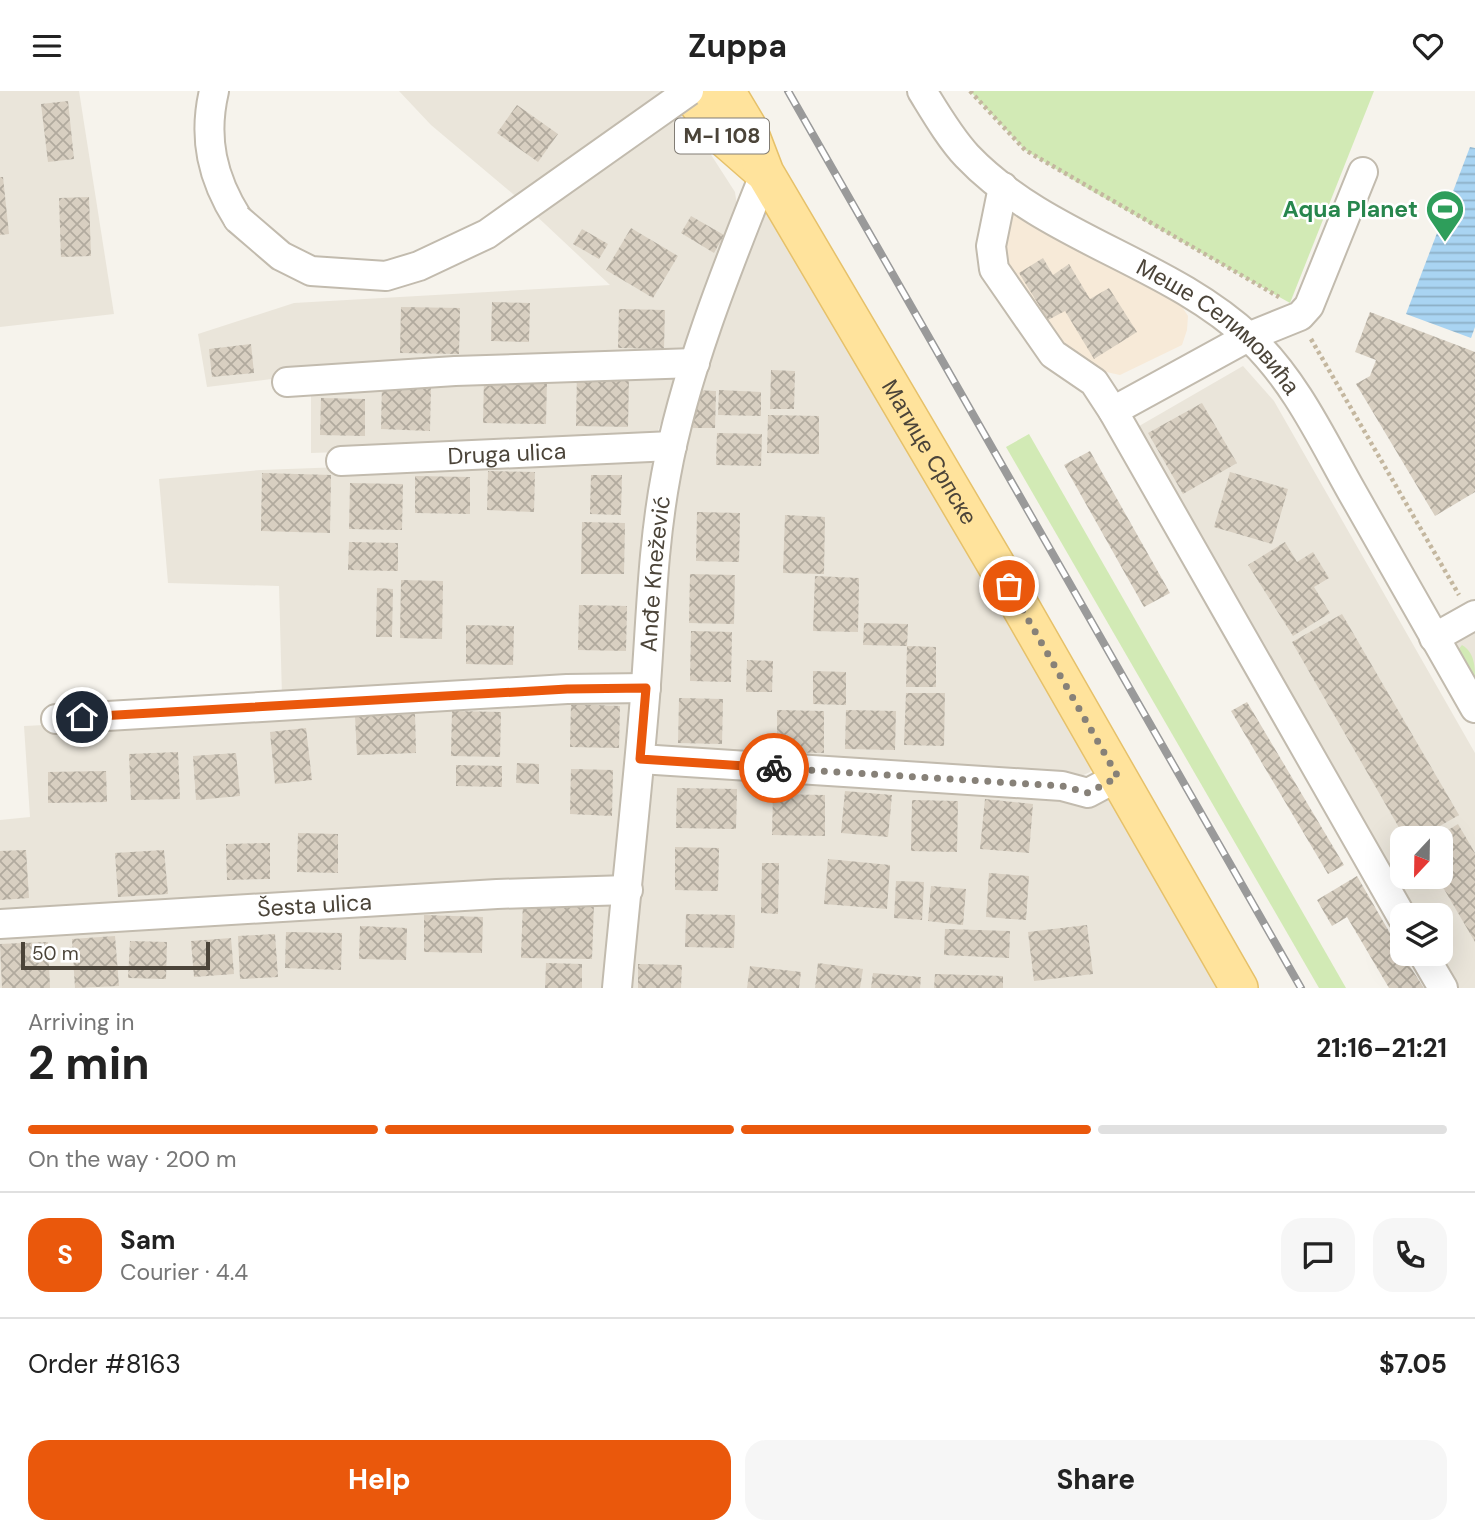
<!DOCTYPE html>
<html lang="en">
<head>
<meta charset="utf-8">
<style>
  body { margin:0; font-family:"DM Sans",sans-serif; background:#f6f6f6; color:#222; height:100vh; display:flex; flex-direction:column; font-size:26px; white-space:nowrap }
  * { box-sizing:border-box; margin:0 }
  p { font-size:23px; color:#767676 }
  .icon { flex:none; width:38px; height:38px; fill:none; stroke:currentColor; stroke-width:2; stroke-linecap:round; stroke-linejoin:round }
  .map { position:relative; height:897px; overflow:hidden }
  .sheet { display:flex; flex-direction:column; background:#fff; flex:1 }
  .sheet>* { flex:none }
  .needle { width:46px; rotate:202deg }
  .buttons { position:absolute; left:1390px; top:735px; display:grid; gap:14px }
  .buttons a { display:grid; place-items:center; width:63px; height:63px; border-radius:14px; background:#fff; box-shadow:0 7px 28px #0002; font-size:35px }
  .scale { position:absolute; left:21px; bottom:18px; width:189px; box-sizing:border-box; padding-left:7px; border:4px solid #4b4439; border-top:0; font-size:19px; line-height:24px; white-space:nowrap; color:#4b4439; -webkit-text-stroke:5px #fff; paint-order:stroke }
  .pin { position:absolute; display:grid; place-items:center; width:60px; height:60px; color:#fff; margin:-30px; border:4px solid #fff; border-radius:50%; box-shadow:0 2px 7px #0007 }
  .courier { position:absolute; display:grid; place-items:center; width:70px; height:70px; margin:-35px; border:5px solid #ea580c; border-radius:50%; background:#fff; color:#222; box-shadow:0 2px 9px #0007 }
  .summary em { font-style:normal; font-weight:700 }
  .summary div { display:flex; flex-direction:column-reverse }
  .summary { display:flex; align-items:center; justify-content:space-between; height:119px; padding:0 28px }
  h1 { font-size:46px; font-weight:700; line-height:52px }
  .bar { display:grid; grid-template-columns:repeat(4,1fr); gap:10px 7px; align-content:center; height:84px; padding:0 28px }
  .bar i { height:9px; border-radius:5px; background:#e0e0e0 }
  .bar .current { background:#ea580c }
  .bar p { grid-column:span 4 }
  .line { display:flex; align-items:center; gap:18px; padding:0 28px; border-top:2px solid #e0e0e0 }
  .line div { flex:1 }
  .round { display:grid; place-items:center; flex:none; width:74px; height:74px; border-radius:21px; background:#f6f6f6 }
  .action { display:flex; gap:14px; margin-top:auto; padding:14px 28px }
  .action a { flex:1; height:80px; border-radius:21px; background:#ea580c; color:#fff; font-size:28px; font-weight:700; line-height:80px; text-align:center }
  .action a+a { background:#f6f6f6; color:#222 }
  header { display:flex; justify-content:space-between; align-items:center; height:91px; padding:0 28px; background:#fff; font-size:32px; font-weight:700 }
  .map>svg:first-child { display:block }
</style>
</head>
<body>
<header><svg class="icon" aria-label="menu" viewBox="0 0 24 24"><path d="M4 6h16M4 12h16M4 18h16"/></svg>Zuppa<svg class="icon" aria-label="heart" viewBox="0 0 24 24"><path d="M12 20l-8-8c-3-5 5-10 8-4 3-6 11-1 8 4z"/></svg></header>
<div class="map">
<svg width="1475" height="897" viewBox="0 0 1475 897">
  <defs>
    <pattern id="water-rules" width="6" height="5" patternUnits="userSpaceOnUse" patternTransform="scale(1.75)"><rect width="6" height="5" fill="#a9d4f2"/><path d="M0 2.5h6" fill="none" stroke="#8caec5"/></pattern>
    <pattern id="building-cross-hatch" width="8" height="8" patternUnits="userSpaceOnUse" patternTransform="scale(1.75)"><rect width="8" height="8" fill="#d8cfc1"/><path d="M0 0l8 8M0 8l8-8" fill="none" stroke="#b1aa9e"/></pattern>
  </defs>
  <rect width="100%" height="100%" fill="#f6f3ec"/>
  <g fill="#eae5da" fill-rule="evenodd">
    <polygon points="0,0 79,0 114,223 0,236"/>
    <polygon points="399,0 670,0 735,101 739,129 654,350 311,362 311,283 207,296 198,243 294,212 610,194 513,103 431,34"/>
    <polygon points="773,121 1095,670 1090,681 1073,689 651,662 675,393 691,311 763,122"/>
    <path d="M1243 275 1274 310 1475 662V897H1458L1438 863H1440V824H1416L1134 338ZM1402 747H1440V786H1402Z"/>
    <polygon points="661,364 632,588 282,606 279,495 168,492 159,388 261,379"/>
    <polygon points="1475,539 1475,603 1447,554"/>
    <polygon points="631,606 621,793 0,822 0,729 30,726 24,635"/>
    <polygon points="649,680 1111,698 1226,897 627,897"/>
    <polygon points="618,803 608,897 0,897 0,843"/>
  </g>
  <polygon fill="#f7ead8" points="1014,122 1177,208 1188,225 1187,239 1182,254 1120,284 1097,279 1058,256 1005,177 999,151"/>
  <g fill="#d2eab5">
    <polygon points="970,0 1374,0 1290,212 1087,97 1025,59"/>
    <polygon points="1029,343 1346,897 1319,897 1006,356"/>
    <path d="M1462 554C1475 562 1475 576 1475 591L1458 559Z"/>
  </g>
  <polygon fill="url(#water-rules)" points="1470,56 1475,57 1475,236 1471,247 1406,223"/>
  <g fill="url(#building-cross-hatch)">
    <polygon points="68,10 74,68 48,71 41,13"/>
    <polygon points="517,14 558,43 538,71 497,42"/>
    <polygon points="0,86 3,86 9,143 0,144"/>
    <polygon points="89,106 91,165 61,166 59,107"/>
    <polygon points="691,125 724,144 714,162 681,142"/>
    <polygon points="631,137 678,165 653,207 606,179"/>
    <polygon points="582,138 608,153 599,168 573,153"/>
    <polygon points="1043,167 1053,184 1069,173 1090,208 1109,197 1137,241 1094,268 1065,220 1048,229 1019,182"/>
    <polygon points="492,211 530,212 529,251 491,250"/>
    <polygon points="401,216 460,217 459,263 400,262"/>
    <polygon points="619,218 665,219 664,258 618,257"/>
    <polygon points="1370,221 1475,261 1475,401 1435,425 1356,293 1370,285 1376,269 1355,261"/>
    <polygon points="251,253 254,282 212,286 209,258"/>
    <polygon points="771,279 795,280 794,318 770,318"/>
    <polygon points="577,282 629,283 628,336 576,335"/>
    <polygon points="484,287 547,289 546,333 483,332"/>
    <polygon points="382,293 431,294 430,340 381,338"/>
    <polygon points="694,299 716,300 715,337 693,337"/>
    <polygon points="719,299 761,301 761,325 718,324"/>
    <polygon points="321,307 365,308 365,345 320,344"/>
    <polygon points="1202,312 1237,372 1183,403 1148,342"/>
    <polygon points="768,324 819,325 819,363 767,362"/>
    <polygon points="717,342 762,343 761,375 716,374"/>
    <polygon points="1090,360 1170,502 1144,516 1064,374"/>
    <polygon points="488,380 535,381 534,421 487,419"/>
    <polygon points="1230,381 1288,398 1272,453 1214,436"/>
    <polygon points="262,382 331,384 330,442 261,440"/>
    <polygon points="591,384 622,384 621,424 590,423"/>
    <polygon points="415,385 470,386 470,423 415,422"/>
    <polygon points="350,392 403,393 402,439 349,438"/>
    <polygon points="697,421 740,422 739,471 696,470"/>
    <polygon points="785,424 825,426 824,483 783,482"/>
    <polygon points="582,431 625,432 624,483 581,483"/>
    <polygon points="349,451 398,452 398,480 348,479"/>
    <polygon points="1285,451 1297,471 1313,461 1329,487 1314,496 1330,522 1293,545 1248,474"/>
    <polygon points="690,483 735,484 734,533 689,532"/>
    <polygon points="815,485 859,487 858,541 813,540"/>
    <polygon points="401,489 443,490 442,548 400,547"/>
    <polygon points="377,497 393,498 392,546 376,546"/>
    <polygon points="579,514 627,515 626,560 578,559"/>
    <polygon points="1342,523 1459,724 1419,747 1405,747 1292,551"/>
    <polygon points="864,532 908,533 907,555 863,554"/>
    <polygon points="466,534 514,535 513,574 466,573"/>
    <polygon points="691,540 732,541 731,591 690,590"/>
    <polygon points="907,555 936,556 936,596 906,596"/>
    <polygon points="747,569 773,570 772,601 746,601"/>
    <polygon points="813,580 846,581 846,614 813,613"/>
    <polygon points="906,602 945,602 944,655 904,654"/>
    <polygon points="679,607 723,608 722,653 678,652"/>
    <polygon points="1247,611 1344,774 1328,783 1231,620"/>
    <polygon points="571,613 620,615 619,657 570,656"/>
    <polygon points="777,619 824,620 824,662 777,661"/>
    <polygon points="846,619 896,620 895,659 845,658"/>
    <polygon points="452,620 501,621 500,666 451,665"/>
    <polygon points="415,623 416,662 357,664 355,625"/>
    <polygon points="306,637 312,689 275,693 270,641"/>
    <polygon points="178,661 180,708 131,709 129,663"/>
    <polygon points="236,662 240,705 196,709 193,665"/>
    <polygon points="517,672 539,673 539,693 516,692"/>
    <polygon points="456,674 502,675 502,696 456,695"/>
    <polygon points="571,678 613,679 612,725 570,723"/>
    <polygon points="106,680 107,711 48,712 48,681"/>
    <polygon points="677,697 737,698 736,738 676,737"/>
    <polygon points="845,700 892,704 888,746 841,742"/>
    <polygon points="773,703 825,704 825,745 772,744"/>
    <polygon points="985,708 1033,713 1029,762 980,758"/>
    <polygon points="912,709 958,710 957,761 911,760"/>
    <polygon points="1458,733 1475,762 1475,851 1437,786 1440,786 1440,747 1435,747"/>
    <polygon points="298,742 338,743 338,782 297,781"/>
    <polygon points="270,752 270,788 227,789 226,753"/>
    <polygon points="675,756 719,757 718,800 675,799"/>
    <polygon points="26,759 29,807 0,809 0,760"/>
    <polygon points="164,759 168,803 118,806 115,762"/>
    <polygon points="828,768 890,774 887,818 824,813"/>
    <polygon points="762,772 779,772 778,823 761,822"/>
    <polygon points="989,782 1029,785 1026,829 986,826"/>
    <polygon points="1357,785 1402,863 1424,897 1389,897 1347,826 1332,835 1317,809"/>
    <polygon points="896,790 924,791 922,829 894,827"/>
    <polygon points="931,795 966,798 963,834 928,830"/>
    <polygon points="523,810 594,812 592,868 521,867"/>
    <polygon points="686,823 735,824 734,857 685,856"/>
    <polygon points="424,824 483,826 482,862 424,861"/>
    <polygon points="1087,834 1093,883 1034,890 1028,841"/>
    <polygon points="360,835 407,837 406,869 359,868"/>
    <polygon points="945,838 1010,840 1009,867 944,864"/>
    <polygon points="286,841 342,842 341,879 285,877"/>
    <polygon points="275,843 278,886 240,888 238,845"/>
    <polygon points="115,845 119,895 75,897 72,848"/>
    <polygon points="231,847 234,883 194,886 191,850"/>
    <polygon points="130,850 167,851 166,888 128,887"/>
    <polygon points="48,851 50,897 2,897 0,853"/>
    <polygon points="546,872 582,873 582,897 545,897"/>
    <polygon points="818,872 863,878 860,897 815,897"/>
    <polygon points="638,873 682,874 681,897 638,897"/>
    <polygon points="750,875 801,881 799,897 747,897"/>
    <polygon points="873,882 921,886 920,897 871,897"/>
    <polygon points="935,883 1003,885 1003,897 934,897"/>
  </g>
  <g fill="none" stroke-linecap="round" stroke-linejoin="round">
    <g stroke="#c2bbae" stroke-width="32">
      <g id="minor">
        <path d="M214 0C203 47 212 87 238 128"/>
        <path id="s1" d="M922 0C935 21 950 47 967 65 1046 148 1168 170 1251 248 1296 291 1322 348 1352 401 1393 474 1434 546 1475 617"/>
        <polyline points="1003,96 991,155 994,178 1053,263 1094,291 1113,320 1402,826"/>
        <polyline points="287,291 455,280 695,272"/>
        <polyline points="1113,320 1248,246 1300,225 1309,215 1363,81"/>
        <path id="s2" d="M341 370 672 355"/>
        <polyline points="1434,547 1475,524"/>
        <polyline points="56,628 567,598 646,597"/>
        <polyline points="640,668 1062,695 1088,702 1118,686"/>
        <path id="s3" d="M0 833 497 803 628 799"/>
        <polyline points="1423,863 1443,897"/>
        <path id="s4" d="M617 897C626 800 637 703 645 606 651 532 652 458 666 384 684 284 727 177 765 82"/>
      </g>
    </g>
    <g stroke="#e6c16a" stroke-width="40">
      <g id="major">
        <polyline points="689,0 721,44 761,79"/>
        <path id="s5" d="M726 0 747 35 765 82 1008 494 1239 897"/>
      </g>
    </g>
    <g stroke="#c4b79f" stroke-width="4.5" stroke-dasharray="3.5 3.5" stroke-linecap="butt">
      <polyline points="970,0 1025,59 1279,206"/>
      <polyline points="1311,248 1459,504"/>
    </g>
    <use href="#minor" stroke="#fff" stroke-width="28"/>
    <use href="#major" stroke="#ffe39c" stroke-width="37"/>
    <g stroke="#9a9a9a" stroke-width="8">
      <polyline id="rail" points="788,0 1301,897"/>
    </g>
    <use href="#rail" stroke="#fff" stroke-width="5" stroke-dasharray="16" stroke-linecap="butt"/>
    <g stroke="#c2bbae" stroke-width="32" stroke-linecap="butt">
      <polyline id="minor-bridge" points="238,128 281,165 311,180 386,185 419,175 487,143 689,0"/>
    </g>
    <use href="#minor-bridge" stroke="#fff" stroke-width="28"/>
  </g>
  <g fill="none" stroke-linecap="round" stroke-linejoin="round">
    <polyline stroke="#878178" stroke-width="7" stroke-dasharray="0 12.6" points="774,677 1062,695 1088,702 1118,686 1009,495"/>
    <polyline stroke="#ea580c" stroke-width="9" points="82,626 567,598 646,597 640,668 774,677"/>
  </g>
  <defs>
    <g id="stadium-pin" transform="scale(2.0125)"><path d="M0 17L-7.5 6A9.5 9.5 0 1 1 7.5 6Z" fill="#2e9e5b" stroke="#fff"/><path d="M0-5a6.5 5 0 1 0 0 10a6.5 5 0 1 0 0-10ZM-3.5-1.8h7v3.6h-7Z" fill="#fff"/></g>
  </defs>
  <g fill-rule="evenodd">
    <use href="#stadium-pin" x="1445" y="118"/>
  </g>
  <g text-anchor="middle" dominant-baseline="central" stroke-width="5" stroke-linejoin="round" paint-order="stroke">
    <rect fill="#fff" stroke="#817c74" stroke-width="2" x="675" y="27.5" width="94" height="35" rx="5"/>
    <g font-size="21" font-weight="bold" fill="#4b4439">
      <text x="722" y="45">M-I 108</text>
    </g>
    <g font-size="23" font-weight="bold" fill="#27864d" stroke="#fff" text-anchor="end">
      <text x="1418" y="118">Aqua Planet</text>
    </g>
    <g font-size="23" fill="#4b4439" stroke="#fff">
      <text stroke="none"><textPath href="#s1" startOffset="385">Меше Селимовића</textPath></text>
      <text stroke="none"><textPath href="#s5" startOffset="415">Матице Српске</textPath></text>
      <text stroke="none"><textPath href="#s2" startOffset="166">Druga ulica</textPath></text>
      <text stroke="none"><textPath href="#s4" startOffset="416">Anđe Knežević</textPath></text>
      <text stroke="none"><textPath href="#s3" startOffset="315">Šesta ulica</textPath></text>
    </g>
  </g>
</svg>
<div class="buttons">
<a><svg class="needle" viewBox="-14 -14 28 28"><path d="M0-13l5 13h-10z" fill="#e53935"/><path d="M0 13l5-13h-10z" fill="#767676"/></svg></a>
<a><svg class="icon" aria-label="layers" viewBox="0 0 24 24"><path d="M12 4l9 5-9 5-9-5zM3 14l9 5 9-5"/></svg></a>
</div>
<div class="scale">50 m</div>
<div class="pin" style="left:1009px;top:495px;background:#ea580c"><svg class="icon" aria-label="bag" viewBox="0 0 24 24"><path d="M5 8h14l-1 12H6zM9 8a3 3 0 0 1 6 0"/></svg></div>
<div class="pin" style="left:82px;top:626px;background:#1f2937"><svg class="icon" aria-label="home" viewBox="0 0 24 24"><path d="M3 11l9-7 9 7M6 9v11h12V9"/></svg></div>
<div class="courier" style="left:774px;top:677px"><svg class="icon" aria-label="bike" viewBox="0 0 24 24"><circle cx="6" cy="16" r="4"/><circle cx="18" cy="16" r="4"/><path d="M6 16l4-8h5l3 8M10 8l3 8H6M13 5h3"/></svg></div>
</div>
<section class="sheet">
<div class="summary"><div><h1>2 min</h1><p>Arriving in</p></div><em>21:16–21:21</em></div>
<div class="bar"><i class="current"></i><i class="current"></i><i class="current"></i><i></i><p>On the way · 200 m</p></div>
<div class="line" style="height:126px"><b class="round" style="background:#ea580c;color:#fff">S</b><div><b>Sam</b><p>Courier · 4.4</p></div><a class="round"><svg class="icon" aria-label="chat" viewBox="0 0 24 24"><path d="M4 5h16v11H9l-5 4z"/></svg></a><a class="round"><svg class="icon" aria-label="phone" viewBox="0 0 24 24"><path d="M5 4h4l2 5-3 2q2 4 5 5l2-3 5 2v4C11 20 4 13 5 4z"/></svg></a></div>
<div class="line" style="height:91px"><div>Order #8163</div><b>$7.05</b></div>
<div class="action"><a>Help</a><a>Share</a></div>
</section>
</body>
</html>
